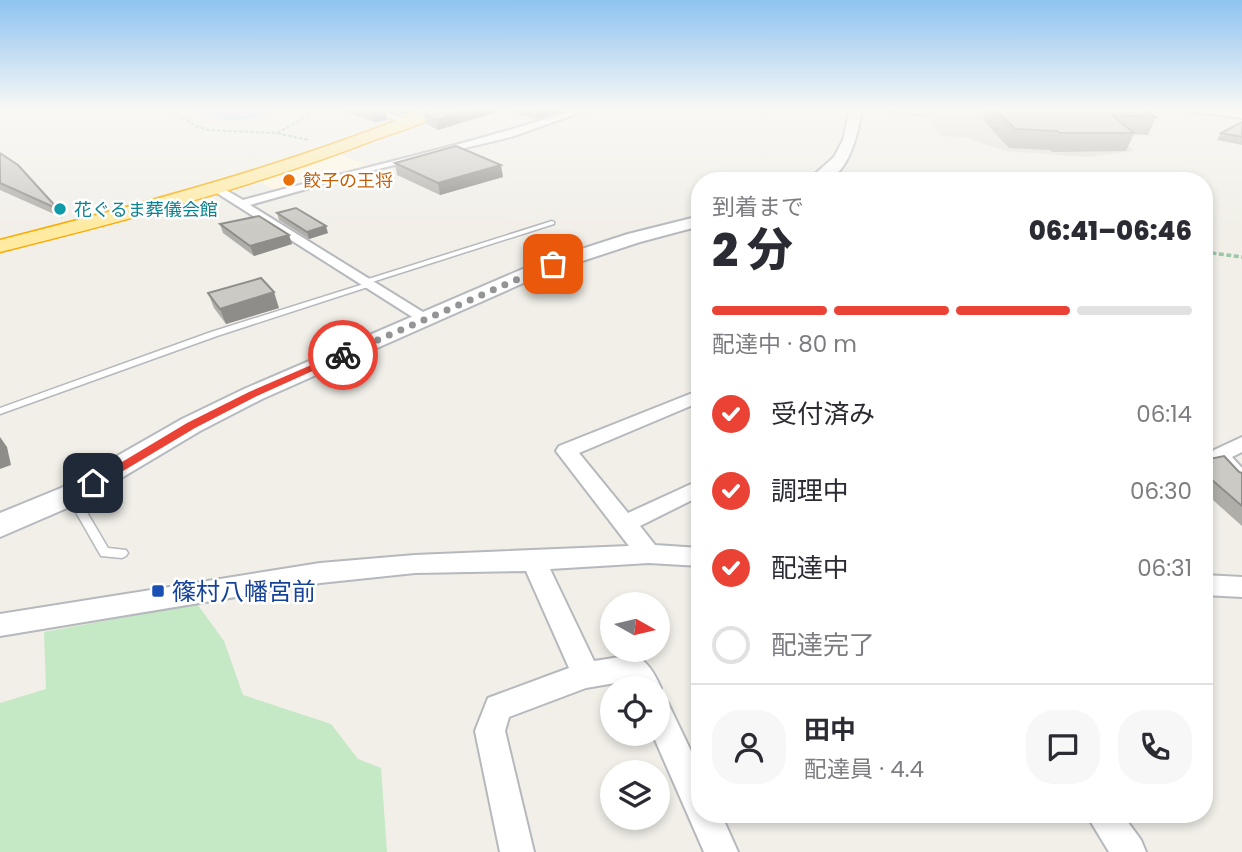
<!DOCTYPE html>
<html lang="ja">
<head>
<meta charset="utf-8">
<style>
  body { margin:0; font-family:Poppins,"Noto Sans JP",sans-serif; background:#f7f7f7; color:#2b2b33; height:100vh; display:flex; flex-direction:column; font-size:26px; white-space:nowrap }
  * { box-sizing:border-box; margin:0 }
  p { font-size:23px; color:#7c7c81 }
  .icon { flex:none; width:38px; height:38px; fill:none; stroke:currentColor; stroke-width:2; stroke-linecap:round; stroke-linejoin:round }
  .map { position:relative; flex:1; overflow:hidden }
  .details { position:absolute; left:691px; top:172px; width:522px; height:651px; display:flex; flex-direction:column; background:#fff; border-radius:28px; box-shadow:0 4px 10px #0003 }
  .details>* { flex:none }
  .needle { width:46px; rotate:98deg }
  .fabs { position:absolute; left:600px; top:592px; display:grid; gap:14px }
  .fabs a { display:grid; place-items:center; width:70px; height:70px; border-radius:50%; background:#fff; box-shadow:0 4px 10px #0003; font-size:35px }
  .pin { position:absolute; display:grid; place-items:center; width:60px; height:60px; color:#fff; margin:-30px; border-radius:14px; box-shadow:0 4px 10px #0006 }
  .courier { position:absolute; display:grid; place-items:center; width:70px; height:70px; margin:-35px; border:5px solid #ea4335; border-radius:50%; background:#fff; color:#222; box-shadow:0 2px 9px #0007 }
  .headline em { font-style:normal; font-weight:800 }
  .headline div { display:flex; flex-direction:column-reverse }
  .headline { display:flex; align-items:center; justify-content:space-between; height:119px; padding:0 21px }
  h1 { font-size:46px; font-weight:800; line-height:52px }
  .bar { display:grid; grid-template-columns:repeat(4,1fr); gap:10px 7px; align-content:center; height:84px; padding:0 21px }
  .bar i { height:9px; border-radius:5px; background:#e1e1e2 }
  .bar .current { background:#ea4335 }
  .bar p { grid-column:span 4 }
  .line { display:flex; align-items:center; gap:18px; padding:0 21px; border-top:2px solid #e1e1e2 }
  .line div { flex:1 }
  .round { display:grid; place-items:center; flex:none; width:74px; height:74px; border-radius:28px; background:#f7f7f7 }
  ol { padding:0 21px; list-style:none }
  li { display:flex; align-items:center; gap:21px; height:77px }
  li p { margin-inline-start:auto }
  li .icon { padding:7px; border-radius:50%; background:#ea4335; color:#fff; stroke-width:4 }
  li:last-child { color:#7c7c81 }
  li i { width:38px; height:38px; border:4px solid #e1e1e2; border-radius:50% }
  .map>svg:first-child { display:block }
</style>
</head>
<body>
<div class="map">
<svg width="1242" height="852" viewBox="0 0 1242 852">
  <rect width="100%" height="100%" fill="#f1efe8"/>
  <polygon fill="#fef7e0" points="339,153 366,165 276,191 257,180"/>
  <polygon fill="#e1ded6" points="923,108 1119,108 1145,132 1155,136 1117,135 1134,151 1087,157 1005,151 968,138 941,136"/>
  <polygon fill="#c5e8c5" points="197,604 224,641 243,695 331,724 358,759 381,768 387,852 0,852 0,703 46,689 44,632"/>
  <path fill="#aadaff" d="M191 108H277V109C247 123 220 125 191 108Z"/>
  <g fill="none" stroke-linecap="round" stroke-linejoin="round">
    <g stroke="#b5b8bc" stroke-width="3">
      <g id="service">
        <polygon points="552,221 554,222 554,224 369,283 366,283 362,281"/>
        <polygon points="367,283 370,283 374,285 217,336 0,414 0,408 211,332"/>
        <polygon points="71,491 75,492 108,548 126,550 128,553 126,556 122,558 101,556 66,495 67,492"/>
      </g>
    </g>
    <g stroke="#b5b8bc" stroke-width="4">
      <g id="minor">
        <polygon points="365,108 377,108 412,122 405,124"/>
        <path d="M580 108H593L511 137 374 170 250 205 431 317 433 320 425 325 209 188 219 186 243 200C355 169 469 145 580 108Z"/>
        <polygon points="831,108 858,108 859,110 855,113"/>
        <polygon points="873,108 910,108 929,112 925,115"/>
        <polygon points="1178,108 1242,112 1242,118 1182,110"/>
        <path d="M700 390V402L579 453 628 513 700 480V496L640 526 655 545 700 548V566L649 563 550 569 594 661C632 656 643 647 661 688L658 695V688H631L627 681 586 688 509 717 505 731 534 852H500L475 731 488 698 569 668 526 571 415 573 320 583 0 636V614L320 563 415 555 629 546 556 451 559 446Z"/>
        <path d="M1242 437V452L1232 457 1242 468V486C1226 482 1217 469 1211 455L1214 450Z"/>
        <polygon points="1204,575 1242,577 1242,597 1204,595"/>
        <polygon points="658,699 668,703 700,770 700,814 721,814 738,852 704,852 652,733 658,733"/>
        <polygon points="1086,814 1122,814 1141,840 1146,852 1109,852"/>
      </g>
    </g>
    <g stroke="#b6babf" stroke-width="4">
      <g id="secondary">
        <path d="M850 108H862C859 129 850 174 825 180 820 181 813 180 808 180L834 157 843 140Z"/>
        <polygon points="700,216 700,226 640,242 546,273 262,399 200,431 81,502 0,537 0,513 61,488 182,419 244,389 532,265 628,234"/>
      </g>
    </g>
    <g stroke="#f9ab00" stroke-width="3">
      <path id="trunk" d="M428 108H447C431 123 390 134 369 142 249 188 124 221 0 252V240C145 203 289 165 428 108Z"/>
    </g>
    <g stroke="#9cc7a9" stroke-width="2" stroke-dasharray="3.5 2" stroke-linecap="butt">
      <polyline points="13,108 63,108"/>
      <polyline points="168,108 196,126 208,130 276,133 309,140"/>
      <polyline points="277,133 309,115 308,110 301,108"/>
    </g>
    <polyline stroke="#9cc7a9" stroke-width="2.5" stroke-dasharray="4.5 2" stroke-linecap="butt" points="1204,252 1213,253"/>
    <polyline stroke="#9cc7a9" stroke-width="3.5" stroke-dasharray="5 2.5" stroke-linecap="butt" points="1204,252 1242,257"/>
    <use href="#service" fill="#fff" fill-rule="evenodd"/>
    <use href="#minor" fill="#fff" fill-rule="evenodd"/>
    <use href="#secondary" fill="#fff" fill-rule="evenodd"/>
    <use href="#trunk" fill="#feeaa1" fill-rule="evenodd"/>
  </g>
  <g fill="#afaea9">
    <polygon points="333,108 381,108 387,120 374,122"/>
    <polygon points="385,108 420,108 402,115"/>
    <polygon points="434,108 571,108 536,119 503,110 438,130 426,124 424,114"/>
    <polygon points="987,108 1143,108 1156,117 1148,135 1134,134 1126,151 1053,152 1050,150 1009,148 983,120"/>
    <polygon points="1242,122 1242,145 1217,140 1221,133"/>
    <polygon points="0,153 58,209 63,218 0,190"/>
    <polygon points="395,163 503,177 440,195 397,175"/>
    <polygon points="277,213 328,233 309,239 279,220"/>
    <polygon points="220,224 289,235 292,244 254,256 223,233"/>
    <polygon points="208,293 279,308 226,324 214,308"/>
    <polygon points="1209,459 1242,473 1242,526 1204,492 1204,463 1207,463"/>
  </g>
  <g fill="#8f8d8a">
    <polygon points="401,108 420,108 402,115"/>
    <polygon points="476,108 502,108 503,110 438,130 437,120"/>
    <polygon points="539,108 571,108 536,119 536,109"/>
    <polygon points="385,110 387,120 374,122 372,112"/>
    <polygon points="501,165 503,177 440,195 438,183"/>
    <polygon points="326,226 328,233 309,239 307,232"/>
    <polygon points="289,235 292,244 254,256 250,246"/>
    <polygon points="274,292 279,308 226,324 220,309"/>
    <polygon points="0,437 7,447 11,465 0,469"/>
  </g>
  <g fill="#cccac5" stroke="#8f8d8a" stroke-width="2">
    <polygon points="360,108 381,108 385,110 372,112"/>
    <polygon points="434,108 476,108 437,120 424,114"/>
    <polygon points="994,108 1143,108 1156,117 1111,115 1134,133 1060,133 1057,131 1015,129"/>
    <polygon points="1242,122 1242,137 1221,133"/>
    <polygon points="456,146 501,165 438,183 395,163"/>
    <polygon points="0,153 18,165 58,209 0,183"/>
    <polygon points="296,208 326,226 307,232 277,213"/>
    <polygon points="259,216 289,235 250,246 220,224"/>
    <polygon points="261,278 274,292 220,309 208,293"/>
    <polygon points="1224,456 1239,472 1242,473 1242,506 1204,473 1204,463 1212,462 1209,459"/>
  </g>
  <linearGradient id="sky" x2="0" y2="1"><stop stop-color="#8fc3f1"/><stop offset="0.48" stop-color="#f9f8f5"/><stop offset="1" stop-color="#f9f8f5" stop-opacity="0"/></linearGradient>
  <rect width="1242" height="227" fill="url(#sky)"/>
  <polygon fill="#ea4335" points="339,353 348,355 257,396 195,428 98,486 89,486 87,483 187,423 249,392"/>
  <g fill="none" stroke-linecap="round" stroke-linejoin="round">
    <polyline stroke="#929495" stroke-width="7" stroke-dasharray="0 12.6" points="343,355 553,264"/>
  </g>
  <circle fill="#e8710a" stroke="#fff" stroke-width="2.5" cx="289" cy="180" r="7"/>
  <circle fill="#0f9aa8" stroke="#fff" stroke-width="2.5" cx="60" cy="209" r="7"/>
  <rect fill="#1a4fb4" stroke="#fff" stroke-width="2.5" x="151" y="584" width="14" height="14" rx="3.5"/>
  <g text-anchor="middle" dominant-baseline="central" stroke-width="5" stroke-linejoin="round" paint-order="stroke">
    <g font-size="18" fill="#c56008" stroke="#fff" text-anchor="start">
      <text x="303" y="180">餃子の王将</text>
    </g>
    <g font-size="18" fill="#0d838f" stroke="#fff" text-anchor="start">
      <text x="74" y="209">花ぐるま葬儀会館</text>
    </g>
    <g font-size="24" fill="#164399" stroke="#fff" text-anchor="start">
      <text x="172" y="591">篠村八幡宮前</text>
    </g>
  </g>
</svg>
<div class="fabs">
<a><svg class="needle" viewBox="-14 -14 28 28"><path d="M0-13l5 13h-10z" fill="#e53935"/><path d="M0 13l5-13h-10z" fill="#7c7c81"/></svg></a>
<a><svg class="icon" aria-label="locate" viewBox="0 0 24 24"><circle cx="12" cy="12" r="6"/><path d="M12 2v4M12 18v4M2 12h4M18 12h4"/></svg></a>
<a><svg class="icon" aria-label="layers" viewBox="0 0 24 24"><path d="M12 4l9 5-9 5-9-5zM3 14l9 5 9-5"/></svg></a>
</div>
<div class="pin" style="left:553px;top:264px;background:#ea580c"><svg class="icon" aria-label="bag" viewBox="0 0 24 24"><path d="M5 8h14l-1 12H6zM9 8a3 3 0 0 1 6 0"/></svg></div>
<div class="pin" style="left:93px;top:483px;background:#1f2937"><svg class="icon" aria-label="home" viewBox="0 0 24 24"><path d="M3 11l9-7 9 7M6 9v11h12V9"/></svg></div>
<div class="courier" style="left:343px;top:355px"><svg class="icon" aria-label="bike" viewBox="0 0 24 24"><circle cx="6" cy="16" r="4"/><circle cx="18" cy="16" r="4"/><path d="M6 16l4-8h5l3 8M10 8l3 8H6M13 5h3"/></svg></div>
<section class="details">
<div class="headline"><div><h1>2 分</h1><p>到着まで</p></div><em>06:41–06:46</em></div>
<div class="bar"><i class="current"></i><i class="current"></i><i class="current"></i><i></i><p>配達中 · 80 m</p></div>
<ol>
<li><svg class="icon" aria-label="check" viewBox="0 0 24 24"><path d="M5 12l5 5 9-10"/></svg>受付済み<p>06:14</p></li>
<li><svg class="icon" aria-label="check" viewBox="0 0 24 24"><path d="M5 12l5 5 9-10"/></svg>調理中<p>06:30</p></li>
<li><svg class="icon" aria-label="check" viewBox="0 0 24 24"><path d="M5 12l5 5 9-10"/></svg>配達中<p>06:31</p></li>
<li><i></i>配達完了</li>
</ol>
<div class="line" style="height:126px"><a class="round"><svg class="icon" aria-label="person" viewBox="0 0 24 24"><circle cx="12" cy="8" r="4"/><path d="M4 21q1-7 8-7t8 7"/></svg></a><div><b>田中</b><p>配達員 · 4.4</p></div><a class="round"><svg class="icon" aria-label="chat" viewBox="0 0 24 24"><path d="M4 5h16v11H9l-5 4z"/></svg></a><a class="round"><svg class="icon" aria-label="phone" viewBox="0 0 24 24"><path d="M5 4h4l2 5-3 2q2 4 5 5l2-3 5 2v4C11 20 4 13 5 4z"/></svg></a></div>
</section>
</div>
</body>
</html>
